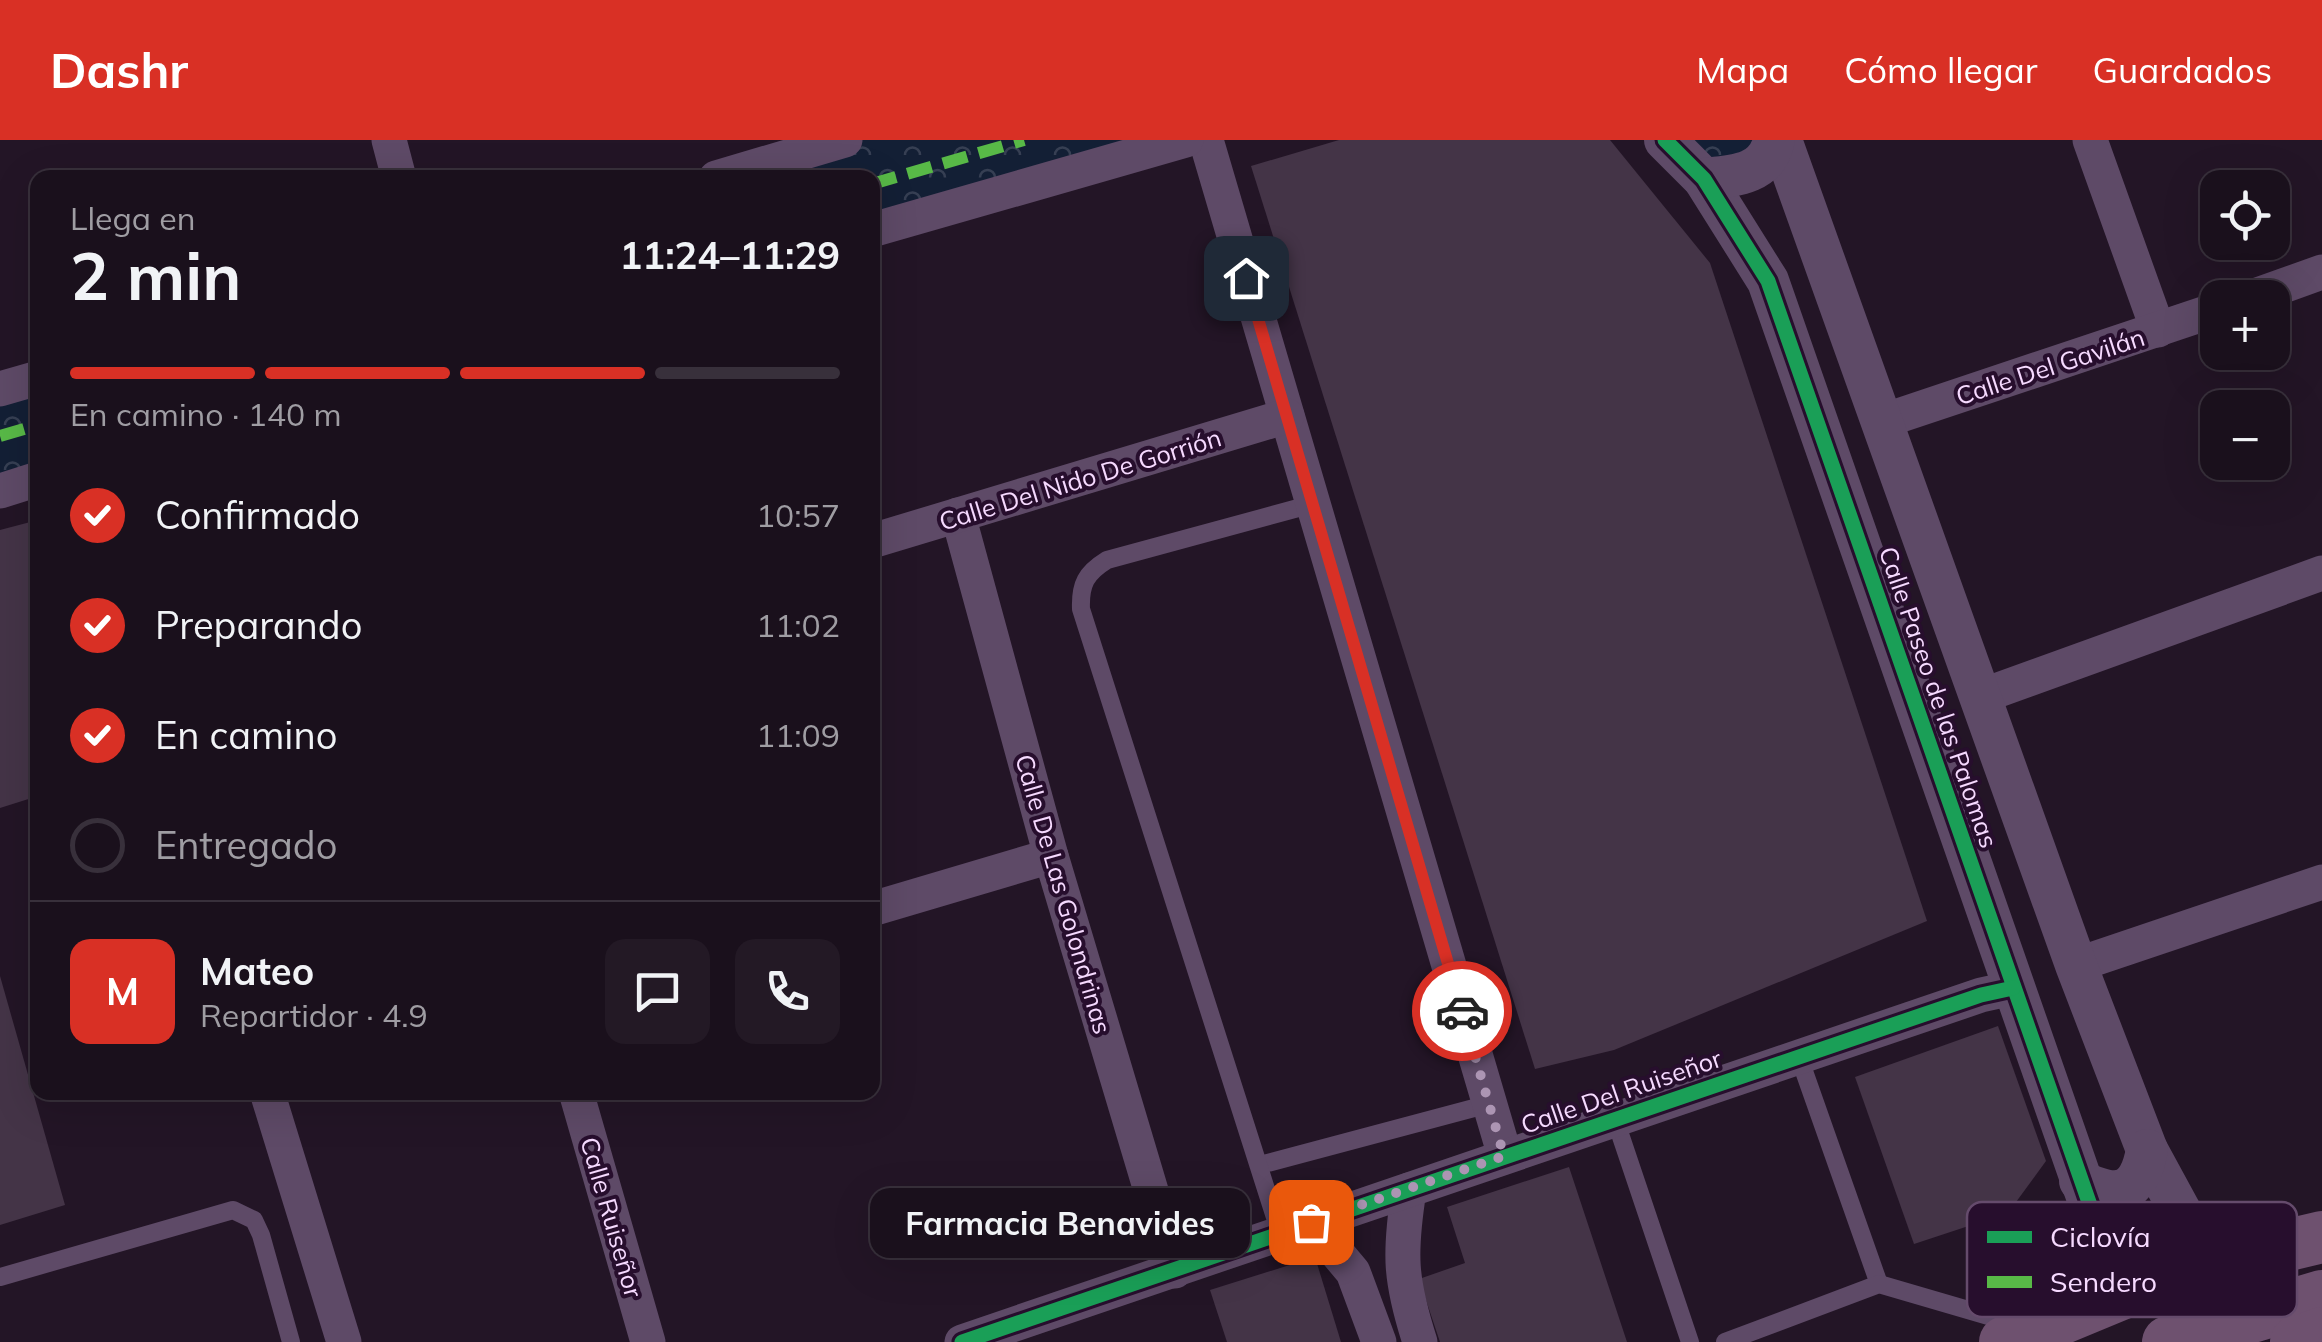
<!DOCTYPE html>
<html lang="es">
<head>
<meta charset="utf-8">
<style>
  body { margin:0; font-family:Mulish,sans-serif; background:#231925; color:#f1f3f6; height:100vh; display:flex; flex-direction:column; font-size:38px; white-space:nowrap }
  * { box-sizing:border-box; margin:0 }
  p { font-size:32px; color:#9f9da3 }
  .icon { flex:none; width:55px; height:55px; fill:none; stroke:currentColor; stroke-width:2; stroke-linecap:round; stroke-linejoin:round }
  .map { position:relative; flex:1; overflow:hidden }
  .sheet { position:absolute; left:30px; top:30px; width:850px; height:930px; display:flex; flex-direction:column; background:#1a101c; border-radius:20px; box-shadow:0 10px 40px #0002,0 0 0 2px #38303b }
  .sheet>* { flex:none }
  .buttons { position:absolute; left:2200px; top:30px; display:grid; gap:20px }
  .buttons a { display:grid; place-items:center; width:90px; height:90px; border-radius:20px; background:#1a101c; box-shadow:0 10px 40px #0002,0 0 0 2px #38303b; font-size:50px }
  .pin { position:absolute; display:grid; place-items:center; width:85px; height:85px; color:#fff; margin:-42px; border-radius:20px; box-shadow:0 5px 15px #0006 }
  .courier { position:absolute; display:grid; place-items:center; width:100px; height:100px; margin:-50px; border:8px solid #d93025; border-radius:50%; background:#fff; color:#222; box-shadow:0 2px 12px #0007 }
  .bubble { position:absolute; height:70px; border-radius:20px; background:#1a101c; box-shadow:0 10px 40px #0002,0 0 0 2px #38303b; font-size:32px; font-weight:700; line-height:70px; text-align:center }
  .overview em { font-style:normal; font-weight:700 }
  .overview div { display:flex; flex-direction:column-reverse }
  .overview { display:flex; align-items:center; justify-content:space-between; height:170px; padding:0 40px }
  h1 { font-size:65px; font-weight:700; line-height:75px }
  .bar { display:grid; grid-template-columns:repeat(4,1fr); gap:15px 10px; align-content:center; height:120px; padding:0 40px }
  .bar i { height:12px; border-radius:8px; background:#38303b }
  .bar .on { background:#d93025 }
  .bar p { grid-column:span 4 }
  .line { display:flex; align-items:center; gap:25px; padding:0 40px; border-top:2px solid #38303b }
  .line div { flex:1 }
  .round { display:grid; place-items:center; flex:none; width:105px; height:105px; border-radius:20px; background:#231925 }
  ol { padding:0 40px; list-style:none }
  li { display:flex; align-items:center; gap:30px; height:110px }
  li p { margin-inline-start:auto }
  li .icon { padding:10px; border-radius:50%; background:#d93025; color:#fff; stroke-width:4 }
  li:last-child { color:#9f9da3 }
  li i { width:55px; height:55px; border:5px solid #38303b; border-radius:50% }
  header { display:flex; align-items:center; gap:60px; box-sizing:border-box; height:140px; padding:0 50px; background:#d93025; color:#fff }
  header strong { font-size:48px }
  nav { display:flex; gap:55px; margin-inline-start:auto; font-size:35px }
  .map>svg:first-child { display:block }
</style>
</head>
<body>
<header>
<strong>Dashr</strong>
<nav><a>Mapa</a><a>Cómo llegar</a><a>Guardados</a></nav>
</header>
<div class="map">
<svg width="2322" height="1202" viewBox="0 0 2322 1202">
  <defs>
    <pattern id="park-crowns" width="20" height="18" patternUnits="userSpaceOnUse" patternTransform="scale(2.5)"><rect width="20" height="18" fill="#131f35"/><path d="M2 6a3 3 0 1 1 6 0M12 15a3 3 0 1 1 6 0" fill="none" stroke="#363f53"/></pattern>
  </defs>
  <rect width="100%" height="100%" fill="#231526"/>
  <g fill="url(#park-crowns)">
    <polygon points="853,0 1186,0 873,90 872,38 721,38"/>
    <polygon points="1665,0 1774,0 1741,35"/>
    <polygon points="37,238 37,339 0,350 0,249"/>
  </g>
  <g fill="#443447">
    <polygon points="1339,0 1610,0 1710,123 1927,781 1614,910 1535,929 1251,26"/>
    <polygon points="38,380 38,481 30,483 38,510 38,656 0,668 0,390"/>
    <polygon points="0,836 65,1065 0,1085"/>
    <polygon points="1998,886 2046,1021 2008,1073 1914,1104 1855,937"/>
    <polygon points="1569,1027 1627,1202 1440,1202 1419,1139 1465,1123 1447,1067"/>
    <polygon points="1315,1117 1341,1202 1227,1202 1210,1150"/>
  </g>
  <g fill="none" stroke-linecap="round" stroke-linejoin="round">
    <g stroke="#5e4a67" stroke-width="18">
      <polyline points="1799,917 1879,1144"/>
      <polyline points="1615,979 1690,1202"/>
      <polyline points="1260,1025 1489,964"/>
      <path d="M1280 1093 1081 469C1080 444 1086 433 1107 420L1313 364"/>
      <polyline points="0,1137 233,1070 254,1080 261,1095 291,1202"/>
      <polyline points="1725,1202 1879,1144 2016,1184"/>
    </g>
    <g stroke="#5e4a67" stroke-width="35">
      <polyline points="389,0 399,38"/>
      <polyline points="1206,0 1505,1016"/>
      <polyline points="2090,0 2158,190"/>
      <polyline points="716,38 845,0"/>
      <polyline points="872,90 1186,0"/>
      <polyline points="2249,158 2322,132"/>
      <polyline points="0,249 38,238"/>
      <polyline points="1883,281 2218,169"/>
      <polyline points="0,351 38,339"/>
      <polyline points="958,375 1051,716 1175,1131"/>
      <polyline points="872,401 1287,276"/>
      <polyline points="1979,557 2322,433"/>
      <polyline points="872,769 1051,716"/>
      <polyline points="2076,825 2322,742"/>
      <polyline points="267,952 344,1202"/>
      <polyline points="576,952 648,1202"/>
      <path d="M1409 1050C1399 1114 1400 1140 1420 1202"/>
      <polyline points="1311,1082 1353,1132 1379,1202"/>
      <polyline points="962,1202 1981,855 2013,848"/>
    </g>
    <g stroke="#5e4a67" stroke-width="42">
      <polyline points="1665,0 1704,39 1768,141 2121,1154"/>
      <polyline points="1781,0 2076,825 2147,1010 2209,1124"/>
      <path d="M1704 39C1734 36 1767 35 1774 0"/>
      <path d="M2080 1041C2119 1060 2139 1054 2147 1010"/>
    </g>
    <g stroke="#6e516f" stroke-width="52">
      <polyline points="2005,1202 2121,1154 2209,1124 2322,1097"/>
      <polyline points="2168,1202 2322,1156"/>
      <polyline points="2296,1202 2322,1193"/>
    </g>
    <g stroke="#58b947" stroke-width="12" stroke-dasharray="25 12" stroke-linecap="butt">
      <polyline points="872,44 1024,0"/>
      <polyline points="0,296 38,285"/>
    </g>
    <g stroke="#270e2d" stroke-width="21">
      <g id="cycleway">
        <polyline points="1665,0 1704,39 1768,141 2121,1154"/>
        <polyline points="962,1202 1981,855 2013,848"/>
      </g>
    </g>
    <use href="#cycleway" stroke="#1a9f57" stroke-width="15"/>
  </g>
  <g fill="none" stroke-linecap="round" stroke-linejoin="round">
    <polyline stroke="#ac95b3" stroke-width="10" stroke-dasharray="0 18" points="1311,1082 1504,1016 1462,871"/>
    <polyline stroke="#d93025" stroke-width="12" points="1246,138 1462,871"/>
  </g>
  <g text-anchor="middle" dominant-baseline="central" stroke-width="8" stroke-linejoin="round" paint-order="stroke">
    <g font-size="25" fill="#f6daff" stroke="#270e2d">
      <text transform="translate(2050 226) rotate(-18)">Calle Del Gavilán</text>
      <text transform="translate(1080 339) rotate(-17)">Calle Del Nido De Gorrión</text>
      <text transform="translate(1939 557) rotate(71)">Calle Paseo de las Palomas</text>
      <text transform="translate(1064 754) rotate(74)">Calle De Las Golondrinas</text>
      <text transform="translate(1621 951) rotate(-19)">Calle Del Ruiseñor</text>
      <text transform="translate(612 1077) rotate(74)">Calle Ruiseñor</text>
    </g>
  </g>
  <rect x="1967" y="1062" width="330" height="115" rx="15" fill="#270e2d" stroke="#654b6c" stroke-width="2.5"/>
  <rect x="1987" y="1091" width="45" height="12" fill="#1a9f57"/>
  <rect x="1987" y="1136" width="45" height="12" fill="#58b947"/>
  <g font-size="28" fill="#f6daff">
    <text x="2050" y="1107">Ciclovía</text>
    <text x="2050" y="1152">Sendero</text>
  </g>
</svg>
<div class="buttons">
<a><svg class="icon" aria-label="locate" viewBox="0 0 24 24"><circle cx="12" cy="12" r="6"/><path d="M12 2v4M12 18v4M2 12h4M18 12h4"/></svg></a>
<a>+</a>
<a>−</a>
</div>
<div class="pin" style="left:1311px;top:1082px;background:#ea580c"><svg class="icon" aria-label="bag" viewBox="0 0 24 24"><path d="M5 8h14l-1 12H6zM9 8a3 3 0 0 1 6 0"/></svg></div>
<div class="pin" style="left:1246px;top:138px;background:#1f2937"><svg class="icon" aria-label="home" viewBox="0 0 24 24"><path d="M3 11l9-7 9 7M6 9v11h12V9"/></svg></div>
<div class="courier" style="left:1462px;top:871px"><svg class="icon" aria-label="car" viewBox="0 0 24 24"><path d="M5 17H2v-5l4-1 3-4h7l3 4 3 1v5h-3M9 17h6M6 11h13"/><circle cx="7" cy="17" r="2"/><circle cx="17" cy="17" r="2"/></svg></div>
<div class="bubble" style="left:870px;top:1048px;width:380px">Farmacia Benavides</div>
<section class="sheet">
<div class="overview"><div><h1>2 min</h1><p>Llega en</p></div><em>11:24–11:29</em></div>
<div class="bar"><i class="on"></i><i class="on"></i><i class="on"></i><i></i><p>En camino · 140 m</p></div>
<ol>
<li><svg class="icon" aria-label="check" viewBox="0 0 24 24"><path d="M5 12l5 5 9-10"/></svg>Confirmado<p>10:57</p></li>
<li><svg class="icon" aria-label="check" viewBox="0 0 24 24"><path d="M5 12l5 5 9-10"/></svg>Preparando<p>11:02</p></li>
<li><svg class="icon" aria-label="check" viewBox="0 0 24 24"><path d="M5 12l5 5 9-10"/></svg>En camino<p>11:09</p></li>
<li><i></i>Entregado</li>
</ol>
<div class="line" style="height:180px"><b class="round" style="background:#d93025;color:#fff">M</b><div><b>Mateo</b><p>Repartidor · 4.9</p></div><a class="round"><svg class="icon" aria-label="chat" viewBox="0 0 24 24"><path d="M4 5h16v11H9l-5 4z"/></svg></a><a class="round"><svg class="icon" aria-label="phone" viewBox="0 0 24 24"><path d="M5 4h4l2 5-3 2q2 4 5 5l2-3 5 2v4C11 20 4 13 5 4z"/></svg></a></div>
</section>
</div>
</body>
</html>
